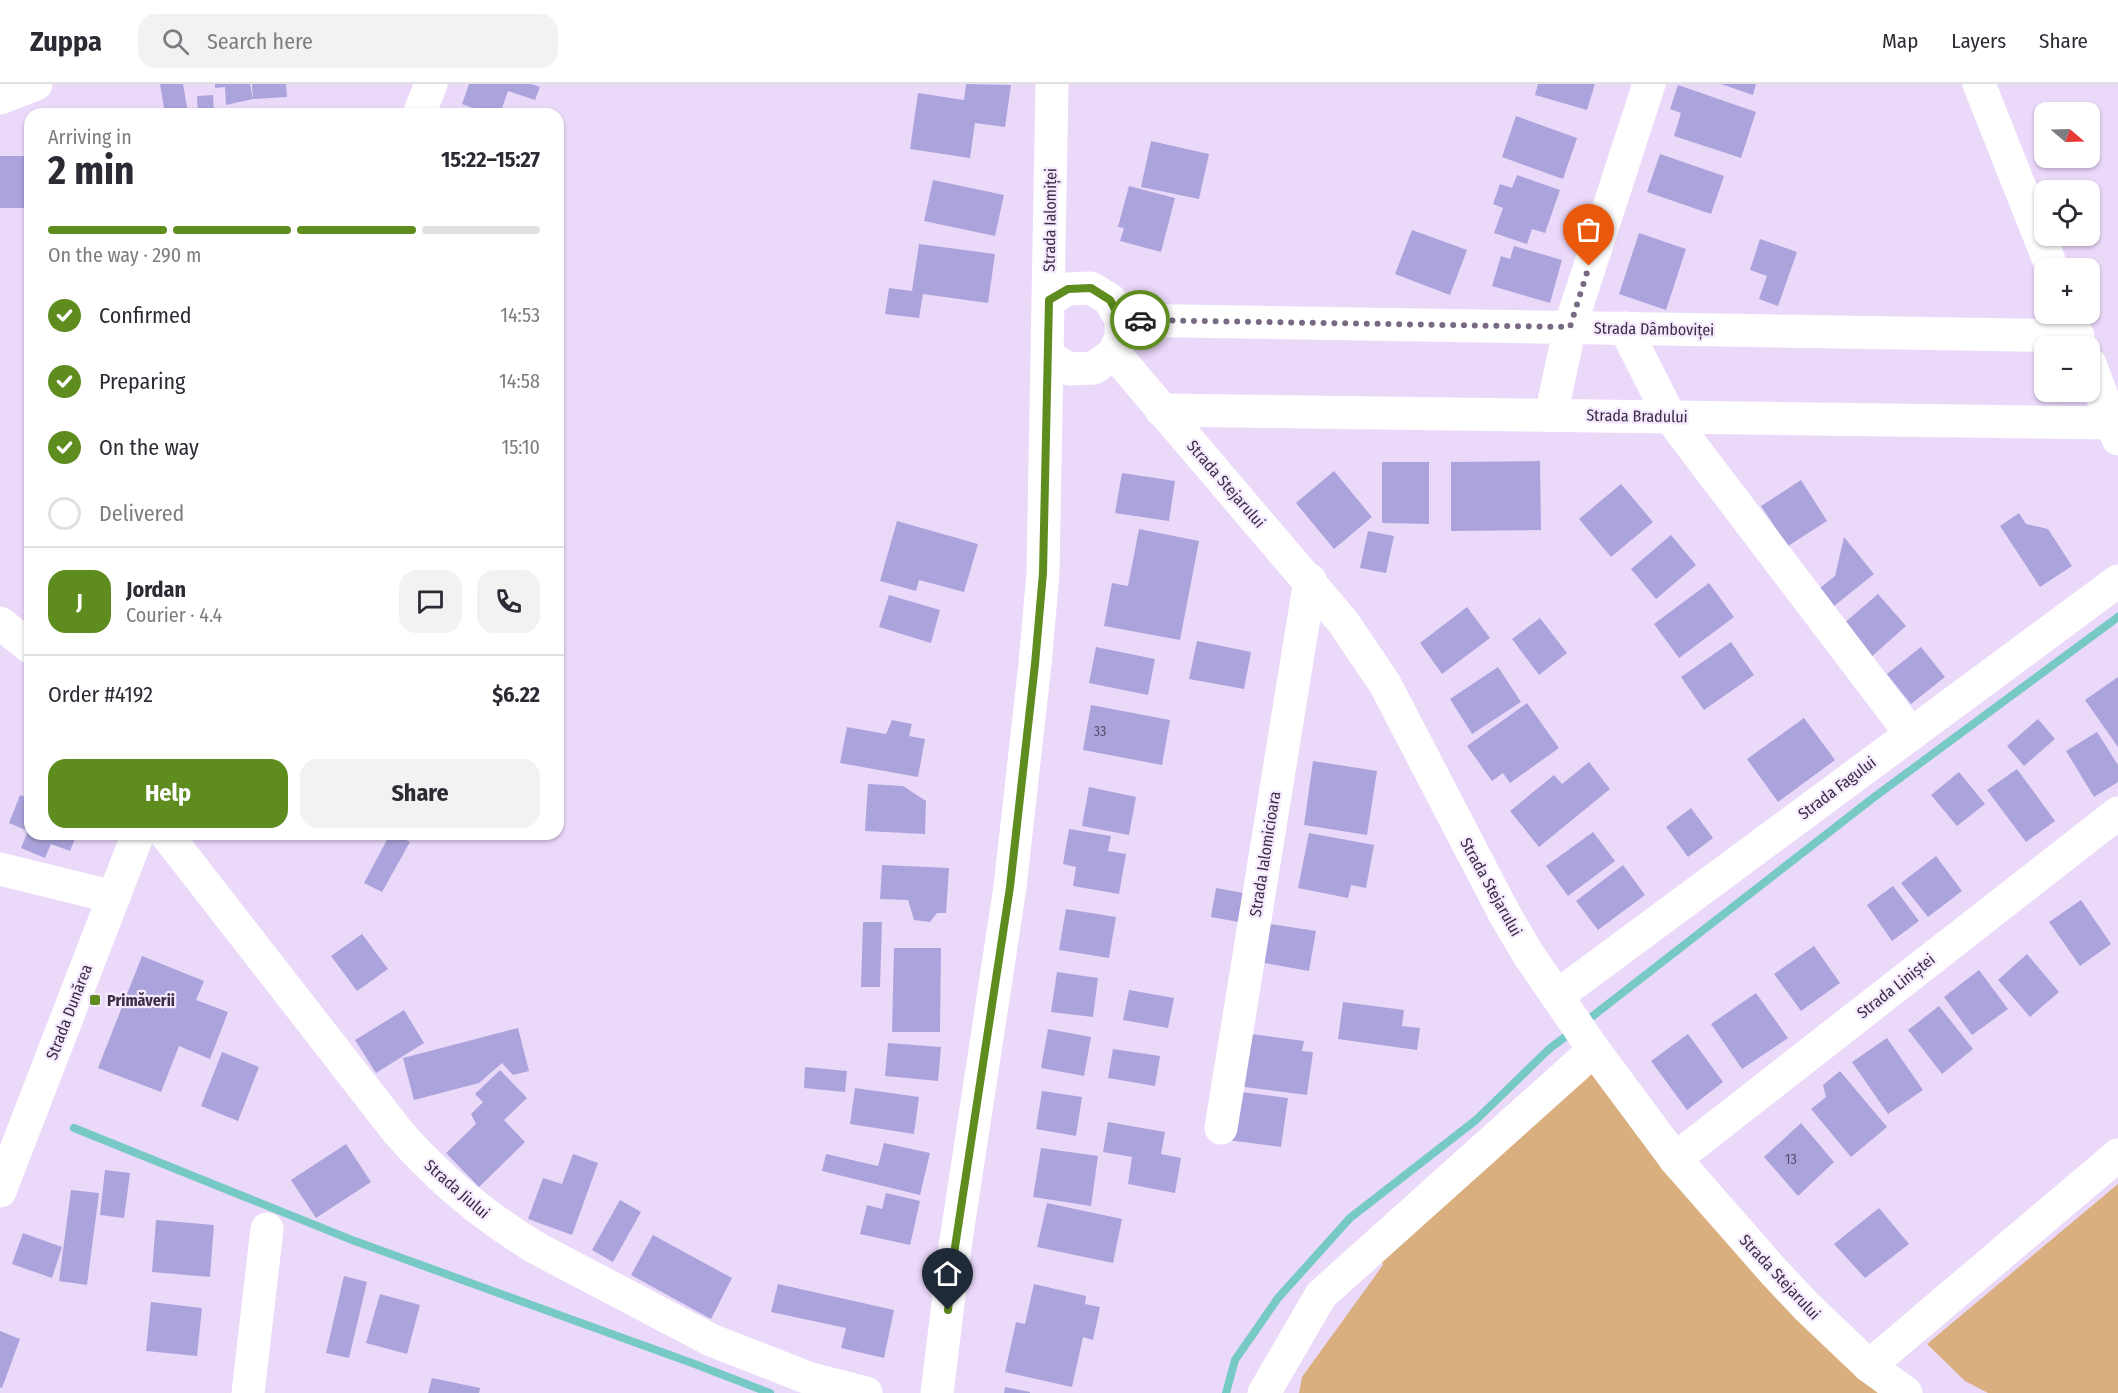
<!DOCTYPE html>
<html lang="en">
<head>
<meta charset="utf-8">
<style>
  body { margin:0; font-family:"Fira Sans Condensed",sans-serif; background:#f2f2f3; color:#2b2b33; height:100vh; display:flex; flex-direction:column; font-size:22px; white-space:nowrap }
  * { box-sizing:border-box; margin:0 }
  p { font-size:20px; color:#7c7c81 }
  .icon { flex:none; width:33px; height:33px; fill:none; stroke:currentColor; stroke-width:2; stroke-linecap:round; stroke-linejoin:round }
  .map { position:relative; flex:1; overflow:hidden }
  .sheet { position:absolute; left:24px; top:24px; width:540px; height:732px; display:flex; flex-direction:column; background:#fff; border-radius:18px; box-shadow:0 2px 4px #0004 }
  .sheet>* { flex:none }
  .needle { width:39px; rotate:109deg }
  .tools { position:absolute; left:2034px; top:18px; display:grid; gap:12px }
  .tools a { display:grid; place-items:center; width:66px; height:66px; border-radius:12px; background:#fff; box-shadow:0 2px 4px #0004; font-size:30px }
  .pin { position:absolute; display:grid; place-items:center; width:51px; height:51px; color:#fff; margin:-62px -26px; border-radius:50% 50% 50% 0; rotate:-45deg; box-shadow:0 0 6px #0007 }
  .pin .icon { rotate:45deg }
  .courier { position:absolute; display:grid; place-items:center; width:60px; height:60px; margin:-30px; border:4px solid #5e8c1e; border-radius:50%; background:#fff; color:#222; box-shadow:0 2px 8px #0007 }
  .summary em { font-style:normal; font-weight:700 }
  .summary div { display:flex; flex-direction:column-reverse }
  .summary { display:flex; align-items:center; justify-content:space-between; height:102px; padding:0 24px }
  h1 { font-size:39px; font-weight:700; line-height:45px }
  .bar { display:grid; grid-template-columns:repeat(4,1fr); gap:9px 6px; align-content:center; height:72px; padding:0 24px }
  .bar i { height:8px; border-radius:4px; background:#e1e1e2 }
  .bar .current { background:#5e8c1e }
  .bar p { grid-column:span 4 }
  .line { display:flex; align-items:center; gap:15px; padding:0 24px; border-top:2px solid #e1e1e2 }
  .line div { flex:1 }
  .round { display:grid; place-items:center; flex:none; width:63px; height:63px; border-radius:18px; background:#f2f2f3 }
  ol { padding:0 24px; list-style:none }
  li { display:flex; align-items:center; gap:18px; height:66px }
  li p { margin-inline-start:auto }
  li .icon { padding:6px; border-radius:50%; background:#5e8c1e; color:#fff; stroke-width:4 }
  li:last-child { color:#7c7c81 }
  li i { width:33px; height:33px; border:3px solid #e1e1e2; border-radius:50% }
  .cta { display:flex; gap:12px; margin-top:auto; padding:12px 24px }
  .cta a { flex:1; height:69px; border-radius:18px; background:#5e8c1e; color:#fff; font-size:24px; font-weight:700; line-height:69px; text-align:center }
  .cta a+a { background:#f2f2f3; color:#2b2b33 }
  header { display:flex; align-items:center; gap:36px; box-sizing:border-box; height:84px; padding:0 30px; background:#fff; border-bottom:2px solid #e1e1e2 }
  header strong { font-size:28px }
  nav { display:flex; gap:33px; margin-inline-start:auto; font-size:21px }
  .search { width:420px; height:54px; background:#f2f2f3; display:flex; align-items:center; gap:15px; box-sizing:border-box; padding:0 21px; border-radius:18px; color:#7c7c81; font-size:22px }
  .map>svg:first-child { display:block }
</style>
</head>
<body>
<header>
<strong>Zuppa</strong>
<div class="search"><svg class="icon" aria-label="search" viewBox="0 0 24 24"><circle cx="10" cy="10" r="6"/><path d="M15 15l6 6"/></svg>Search here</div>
<nav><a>Map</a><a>Layers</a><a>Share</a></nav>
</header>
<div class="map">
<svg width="2118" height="1309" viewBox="0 0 2118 1309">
  <rect width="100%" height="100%" fill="#ebd9fa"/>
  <g fill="#d9af7f">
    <polygon points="1577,960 1881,1302 1877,1309 1299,1309 1302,1293 1383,1181 1376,1150"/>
    <polygon points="2118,1100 2118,1309 1988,1309 1965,1297 1927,1260"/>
  </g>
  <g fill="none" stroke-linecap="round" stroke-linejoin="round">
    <g stroke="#76c9c4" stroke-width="8">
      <polyline points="1585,938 1873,714 2118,533"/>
      <polyline points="74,1044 352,1156 692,1279 770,1309"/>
      <polyline points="1226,1309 1235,1276 1278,1214 1350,1134 1476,1036 1549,965 1573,947"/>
    </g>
  </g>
  <g fill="#aba4dc">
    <polygon points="160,0 183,0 188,29 165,30"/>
    <polygon points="215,0 250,0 253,15 226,21 225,3 215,4"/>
    <polygon points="252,0 286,0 287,13 253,15"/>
    <polygon points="469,0 531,0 540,3 535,16 508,7 500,30 489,30 462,20"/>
    <polygon points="966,0 1011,1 1005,43 975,39 970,74 910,65 918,9 964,16"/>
    <polygon points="1538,0 1595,0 1587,26 1535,11"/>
    <polygon points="1721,0 1756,0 1753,11"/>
    <polygon points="1678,1 1756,28 1741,74 1674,52 1681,29 1670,25"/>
    <polygon points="213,11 214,30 198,30 197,12"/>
    <polygon points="1516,32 1577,54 1563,95 1502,73"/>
    <polygon points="1151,57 1209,70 1199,115 1141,103"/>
    <polygon points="1660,70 1724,92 1711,130 1647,108"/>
    <rect x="0" y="72" width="30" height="52"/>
    <polygon points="1517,91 1560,106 1545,149 1532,145 1527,160 1494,149 1503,124 1493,120 1500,100 1512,104"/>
    <polygon points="933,96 1004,111 995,152 924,137"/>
    <polygon points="1129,102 1175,114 1161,168 1120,157 1124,144 1118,143"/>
    <polygon points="1412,146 1467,166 1450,211 1395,190"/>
    <polygon points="1639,149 1686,165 1666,226 1619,210"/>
    <polygon points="1760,155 1797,168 1778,222 1759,215 1767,192 1750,186"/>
    <polygon points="919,160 995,170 988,219 923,210 919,234 885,230 889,204 912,207"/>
    <polygon points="1514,162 1562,176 1550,219 1492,202 1501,172 1510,175"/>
    <polygon points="1540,377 1541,446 1451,447 1451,378"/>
    <polygon points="1382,378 1429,378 1429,440 1382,439"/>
    <polygon points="1334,387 1372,433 1334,465 1296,419"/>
    <polygon points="1122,389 1175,397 1169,437 1115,429"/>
    <polygon points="1801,396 1827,437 1788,462 1761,422"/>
    <polygon points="1621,400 1653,438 1611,473 1579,435"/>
    <polygon points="2019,429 2026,440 2048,445 2072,482 2040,503 2000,442"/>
    <polygon points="897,437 978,460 964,508 919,496 916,507 880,497"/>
    <polygon points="1139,445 1199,457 1180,556 1104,542 1112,499 1128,502"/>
    <polygon points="1368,447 1394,452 1386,489 1360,484"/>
    <polygon points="1671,451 1696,481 1656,515 1631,485"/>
    <polygon points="1844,453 1874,490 1829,526 1815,508 1835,492"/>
    <polygon points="1709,499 1734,533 1679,574 1654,540"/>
    <polygon points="1878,510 1906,542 1870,574 1842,541"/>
    <polygon points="889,511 940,526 931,559 879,543"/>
    <polygon points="1467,523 1490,554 1442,590 1420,559"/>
    <polygon points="1540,534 1567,569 1539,591 1512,555"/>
    <polygon points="1197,557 1251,568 1244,605 1189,595"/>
    <polygon points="1731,558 1754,591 1704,626 1681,593"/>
    <polygon points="1096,563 1155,575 1148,611 1089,599"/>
    <polygon points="1921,563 1945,593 1911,620 1887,590"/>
    <polygon points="1498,583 1521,618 1472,650 1450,615"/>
    <polygon points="2118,593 2118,663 2085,616"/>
    <polygon points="1527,619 1559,664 1510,699 1503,689 1492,697 1467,662"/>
    <polygon points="1091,621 1170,636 1162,681 1083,666"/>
    <polygon points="1804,634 1835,676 1778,718 1747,675"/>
    <polygon points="2038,635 2055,655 2024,682 2007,662"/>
    <polygon points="892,636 912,640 909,652 925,655 918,693 840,679 847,643 886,650"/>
    <polygon points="2097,648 2118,681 2118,698 2094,713 2066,667"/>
    <polygon points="1313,677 1377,687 1367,751 1304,741"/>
    <polygon points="1589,678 1610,705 1539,763 1510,727 1554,691 1562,700"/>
    <polygon points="2017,685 2055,737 2026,758 1987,706"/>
    <polygon points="1959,688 1985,720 1957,742 1931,711"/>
    <polygon points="868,700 903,702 926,717 925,750 865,747"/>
    <polygon points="1089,703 1136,713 1129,751 1082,742"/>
    <polygon points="20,711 30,715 30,750 77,750 70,767 51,760 45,774 21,764 28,747 9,739"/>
    <polygon points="1691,724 1713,754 1688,773 1666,743"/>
    <polygon points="1069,745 1111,752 1108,767 1126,770 1119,810 1073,802 1076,783 1063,780"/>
    <polygon points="1593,748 1615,777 1568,812 1546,782"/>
    <polygon points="1309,749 1374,761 1366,804 1351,801 1348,814 1298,804"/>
    <polygon points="390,750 396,750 410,758 382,808 364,799"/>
    <polygon points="1936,772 1962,807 1928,833 1901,799"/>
    <polygon points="882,781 949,784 946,829 937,829 930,838 914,836 908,816 880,815"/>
    <polygon points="1623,781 1645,811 1598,846 1576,817"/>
    <polygon points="1893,802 1919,837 1892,857 1867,821"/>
    <polygon points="1216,804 1249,810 1244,839 1211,833"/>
    <polygon points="2081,816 2111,860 2080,882 2049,838"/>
    <polygon points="1066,825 1116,833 1109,874 1059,866"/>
    <polygon points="863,838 882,838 880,903 861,903"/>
    <polygon points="1270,840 1316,847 1309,887 1264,879"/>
    <polygon points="362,850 388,885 357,907 331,872"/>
    <polygon points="1814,862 1840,899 1801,927 1774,890"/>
    <polygon points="894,864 941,864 940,948 892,948"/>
    <polygon points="2027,870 2059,908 2030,933 1998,896"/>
    <polygon points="142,872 204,897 196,916 228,928 210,975 179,962 161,1008 98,984"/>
    <polygon points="1979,886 2008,925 1972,951 1944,913"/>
    <polygon points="1057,888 1098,894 1093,933 1051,928"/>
    <polygon points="1129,906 1174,914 1168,944 1123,936"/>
    <polygon points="1756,909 1788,954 1742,985 1711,940"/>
    <polygon points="1343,918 1404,926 1402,942 1420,944 1417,966 1338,955"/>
    <polygon points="1939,922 1973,965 1942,990 1908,946"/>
    <polygon points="404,926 424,959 376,989 355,956"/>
    <polygon points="518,944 529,987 513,991 502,979 479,999 414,1016 403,974"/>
    <polygon points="1048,945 1091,953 1084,992 1041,984"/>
    <polygon points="1244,949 1304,957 1302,967 1313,968 1307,1011 1237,1002"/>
    <polygon points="1688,950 1723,998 1687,1026 1651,977"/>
    <polygon points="1887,954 1923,1006 1888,1030 1852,978"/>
    <polygon points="888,959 941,963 938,997 885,992"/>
    <polygon points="1113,965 1160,972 1155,1002 1108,994"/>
    <polygon points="222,968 259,983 238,1037 201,1022"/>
    <polygon points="805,983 847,987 845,1008 804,1004"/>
    <polygon points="500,986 527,1014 504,1036 525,1058 479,1103 446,1069 476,1040 471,1030 483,1018 475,1010"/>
    <polygon points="1840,987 1887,1043 1851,1073 1811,1025 1826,1013 1823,1001"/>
    <polygon points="855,1004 919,1013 914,1050 850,1040"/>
    <polygon points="1042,1007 1082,1013 1076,1052 1036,1045"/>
    <polygon points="1234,1007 1288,1014 1281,1063 1227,1056"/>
    <polygon points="1108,1038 1165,1048 1161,1070 1181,1074 1175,1109 1128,1100 1132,1073 1103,1068"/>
    <polygon points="1801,1039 1834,1078 1798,1112 1764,1073"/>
    <polygon points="884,1059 930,1069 920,1111 822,1087 826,1070 878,1082"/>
    <polygon points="346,1060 371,1098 316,1134 291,1096"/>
    <polygon points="1041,1064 1098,1072 1091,1122 1033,1113"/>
    <polygon points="573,1070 598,1079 572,1151 528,1135 543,1094 562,1100"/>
    <polygon points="105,1086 130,1089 124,1134 100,1131"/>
    <polygon points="71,1106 99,1109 87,1201 59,1197"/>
    <polygon points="886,1109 920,1117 910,1161 860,1150 867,1121 882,1125"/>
    <polygon points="620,1116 641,1128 613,1178 592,1166"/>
    <polygon points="1047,1119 1122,1135 1113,1179 1037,1163"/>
    <polygon points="1879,1124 1909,1160 1865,1194 1834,1160"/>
    <polygon points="156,1136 214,1141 210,1193 152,1188"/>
    <polygon points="23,1149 62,1163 52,1194 12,1180"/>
    <polygon points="653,1151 732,1194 711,1235 631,1191"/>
    <polygon points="344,1192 367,1198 349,1274 326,1269"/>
    <polygon points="778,1200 894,1226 884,1274 841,1264 846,1244 771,1228"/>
    <polygon points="1034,1200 1086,1212 1085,1220 1100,1223 1093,1256 1083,1253 1072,1303 1005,1288 1016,1238 1025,1240"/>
    <polygon points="380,1210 420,1221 407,1270 366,1259"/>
    <polygon points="151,1218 202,1224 197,1272 146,1267"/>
    <polygon points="0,1247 20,1255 2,1304 0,1303"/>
    <polygon points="432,1294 480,1304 479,1309 428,1309"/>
    <polygon points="1005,1303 1030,1308 1030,1309 1004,1309"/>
  </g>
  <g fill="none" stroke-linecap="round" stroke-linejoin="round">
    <g stroke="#fff" stroke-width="33">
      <polyline points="1979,0 2052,184"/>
      <polyline points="0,14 36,0"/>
      <polyline points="419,30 431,0"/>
      <polyline points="1121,236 2078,252"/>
      <polyline points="1625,244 1670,333 1911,650"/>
      <polyline points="1114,269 1343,538 1385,600 1504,829 1528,870 1594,966 1675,1075 1775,1189 1806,1222 1869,1282 1906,1309"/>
      <polyline points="1048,272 1069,285 1094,284 1114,269 1121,253 1121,236 1110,216 1091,204 1068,205 1049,216"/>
      <polyline points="2090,280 2118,355"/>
      <polyline points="1161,326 2112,339"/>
      <polyline points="1551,331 1570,243 1649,0"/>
      <polyline points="0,539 30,563"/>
      <path d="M166 750 398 1048C439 1095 484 1133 538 1165L711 1256 811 1295 866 1309"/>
      <polyline points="0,785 114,813"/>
      <polyline points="1557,912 2118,497"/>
      <polyline points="1221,1044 1310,496"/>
      <polyline points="1675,1075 2118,729"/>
      <polyline points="0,1107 138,750"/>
      <polyline points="1869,1282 2118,1071"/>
      <polyline points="248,1309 267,1145"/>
      <polyline points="937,1309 955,1163 1010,803 1035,580 1043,489 1052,0"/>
      <polyline points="1264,1309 1321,1211 1594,966"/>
    </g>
  </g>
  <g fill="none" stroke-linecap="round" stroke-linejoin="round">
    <polyline stroke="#796a84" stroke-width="6" stroke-dasharray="0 10.8" points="1140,236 1570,243 1589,182"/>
    <polyline stroke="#5e8c1e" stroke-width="8" points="948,1226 955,1163 1010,803 1035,580 1043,489 1049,216 1068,205 1091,204 1110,216 1121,236 1140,236"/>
  </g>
  <rect fill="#5e8c1e" stroke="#f5e9ff" stroke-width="2" x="89" y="910" width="12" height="12" rx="3"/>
  <g text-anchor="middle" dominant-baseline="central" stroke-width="4.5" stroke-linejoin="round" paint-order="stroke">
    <g font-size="14" fill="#574c6a">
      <text x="1100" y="647">33</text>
      <text x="1791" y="1075">13</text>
    </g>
    <g font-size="16" fill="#3b2f44" stroke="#f5e9ff">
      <text transform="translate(1050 136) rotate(-89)">Strada Ialomiței</text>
      <text transform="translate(1654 245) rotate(1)">Strada Dâmboviței</text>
      <text transform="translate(1637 332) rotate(1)">Strada Bradului</text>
      <text transform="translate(1226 400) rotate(49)">Strada Stejarului</text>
      <text transform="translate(1837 704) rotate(-37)">Strada Fagului</text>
      <text transform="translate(1265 770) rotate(-81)">Strada Ialomicioara</text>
      <text transform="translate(1491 803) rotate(61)">Strada Stejarului</text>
      <text transform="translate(1896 902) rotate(-38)">Strada Liniștei</text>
      <text transform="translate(69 928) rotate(-69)">Strada Dunărea</text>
      <text transform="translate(457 1105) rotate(41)">Strada Jiului</text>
      <text transform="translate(1780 1193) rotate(47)">Strada Stejarului</text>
    </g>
    <g font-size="16" font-weight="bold" fill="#3b2f44" stroke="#f5e9ff" text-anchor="start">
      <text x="107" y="916">Primăverii</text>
    </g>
  </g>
</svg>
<div class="tools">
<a><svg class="needle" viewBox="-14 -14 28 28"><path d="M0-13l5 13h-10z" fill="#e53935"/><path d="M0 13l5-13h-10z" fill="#7c7c81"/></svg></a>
<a><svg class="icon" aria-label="locate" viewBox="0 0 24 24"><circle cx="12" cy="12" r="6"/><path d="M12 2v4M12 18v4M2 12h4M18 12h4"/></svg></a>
<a>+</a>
<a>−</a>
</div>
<div class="pin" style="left:1589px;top:182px;background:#ea580c"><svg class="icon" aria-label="bag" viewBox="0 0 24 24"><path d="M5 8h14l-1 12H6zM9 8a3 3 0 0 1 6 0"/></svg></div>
<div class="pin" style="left:948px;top:1226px;background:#1f2937"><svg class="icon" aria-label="home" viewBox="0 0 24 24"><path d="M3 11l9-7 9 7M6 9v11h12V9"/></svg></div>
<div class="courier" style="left:1140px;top:236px"><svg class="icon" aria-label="car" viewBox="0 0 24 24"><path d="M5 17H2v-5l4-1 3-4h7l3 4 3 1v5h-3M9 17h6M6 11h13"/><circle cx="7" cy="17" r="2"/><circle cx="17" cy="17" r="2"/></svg></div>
<section class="sheet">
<div class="summary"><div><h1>2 min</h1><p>Arriving in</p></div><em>15:22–15:27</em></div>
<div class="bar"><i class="current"></i><i class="current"></i><i class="current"></i><i></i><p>On the way · 290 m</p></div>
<ol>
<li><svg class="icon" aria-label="check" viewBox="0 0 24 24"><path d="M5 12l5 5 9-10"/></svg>Confirmed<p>14:53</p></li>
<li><svg class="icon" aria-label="check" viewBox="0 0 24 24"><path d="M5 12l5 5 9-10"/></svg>Preparing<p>14:58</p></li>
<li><svg class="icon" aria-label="check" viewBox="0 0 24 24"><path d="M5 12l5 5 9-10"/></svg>On the way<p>15:10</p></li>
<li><i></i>Delivered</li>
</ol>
<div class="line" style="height:108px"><b class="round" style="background:#5e8c1e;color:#fff">J</b><div><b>Jordan</b><p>Courier · 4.4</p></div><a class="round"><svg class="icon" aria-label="chat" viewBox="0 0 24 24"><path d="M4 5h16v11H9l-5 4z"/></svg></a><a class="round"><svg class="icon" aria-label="phone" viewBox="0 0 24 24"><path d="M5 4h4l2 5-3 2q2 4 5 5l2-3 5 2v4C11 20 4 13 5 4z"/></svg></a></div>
<div class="line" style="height:78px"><div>Order #4192</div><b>$6.22</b></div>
<div class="cta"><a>Help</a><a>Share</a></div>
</section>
</div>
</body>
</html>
